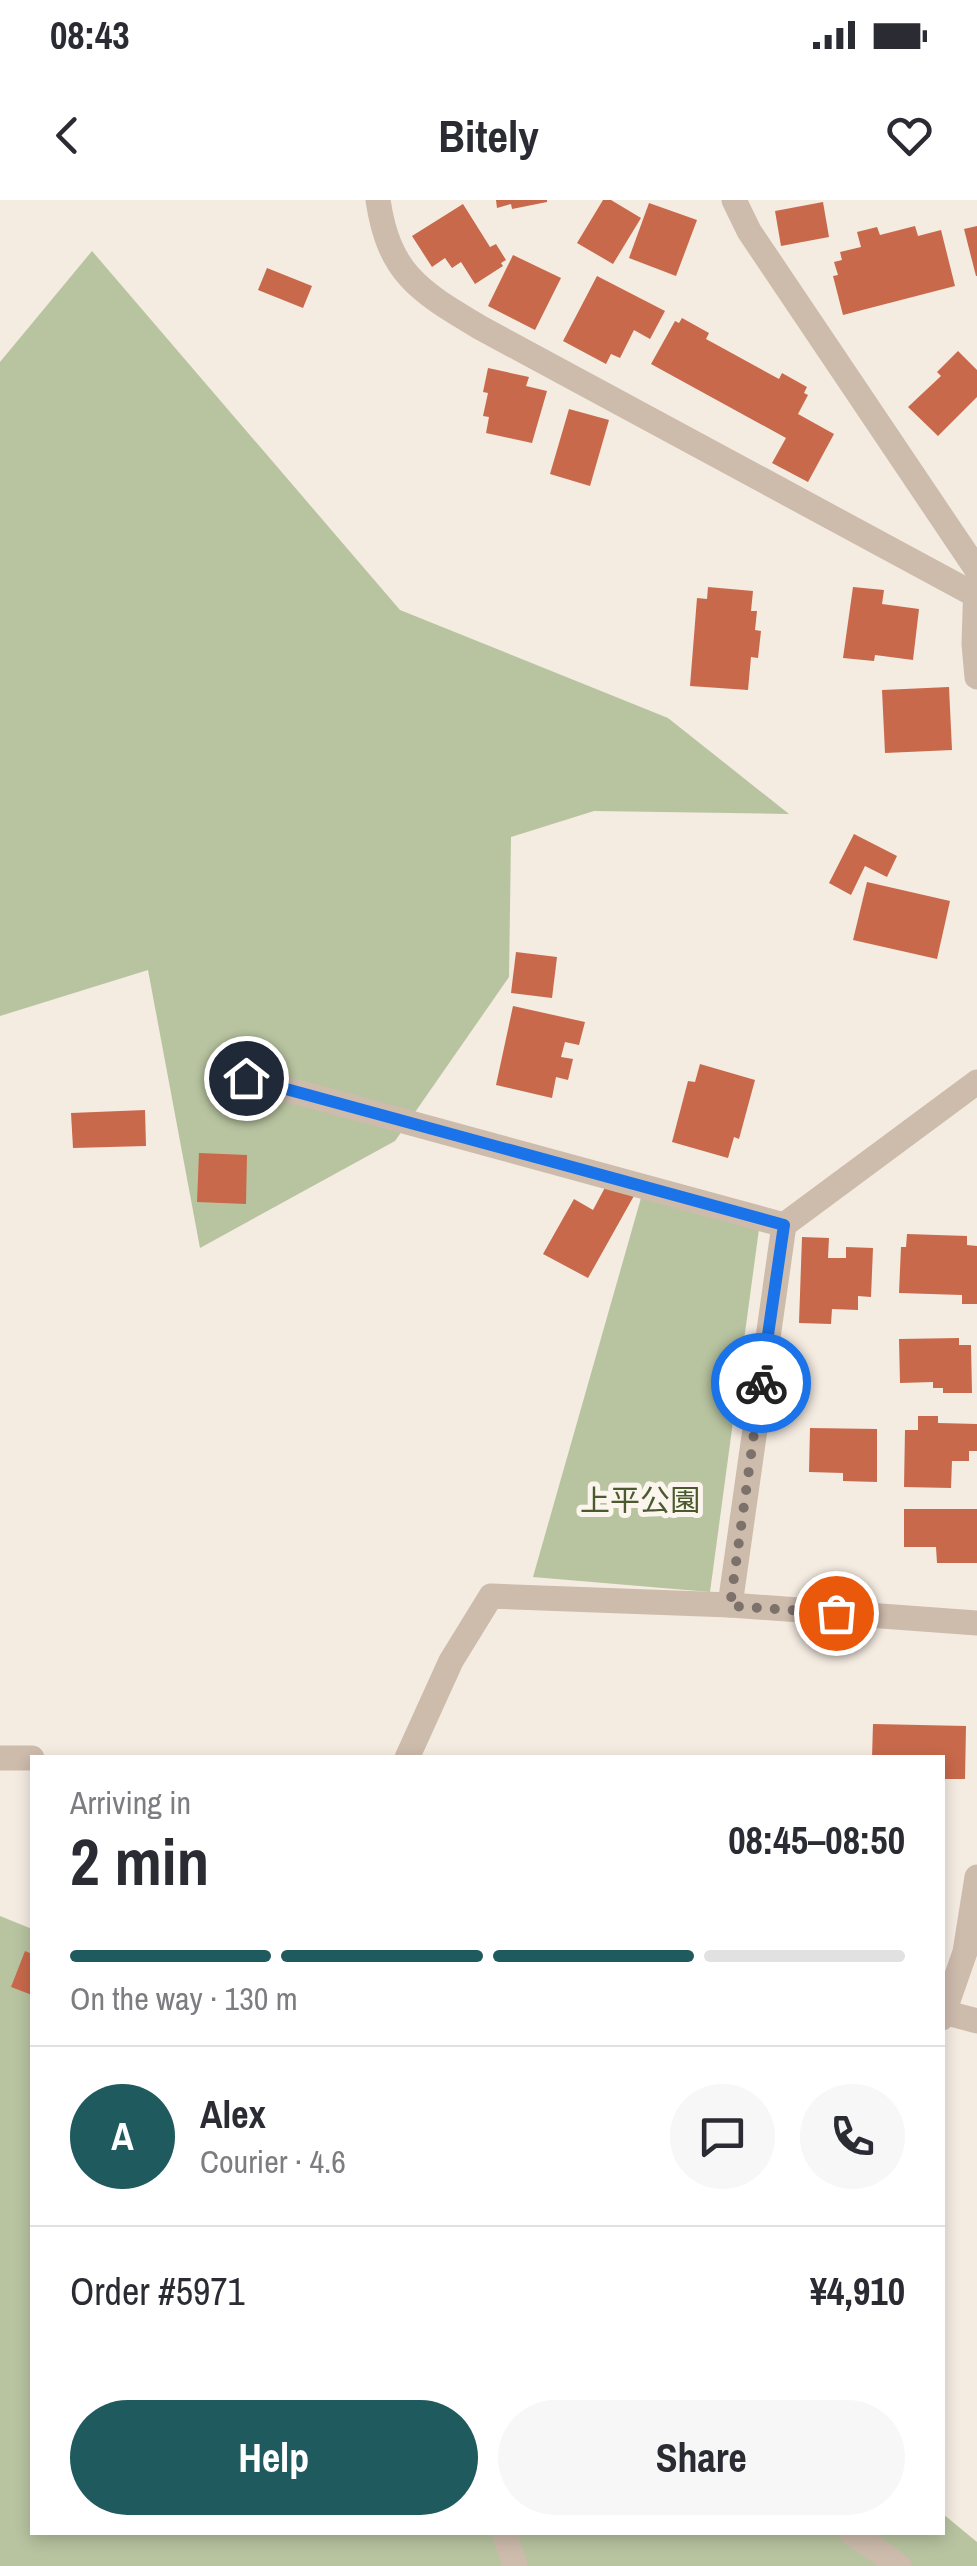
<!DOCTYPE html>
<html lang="en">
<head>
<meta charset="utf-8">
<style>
  body { margin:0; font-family:"Archivo Narrow","Noto Sans JP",sans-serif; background:#f7f7f7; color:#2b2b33; height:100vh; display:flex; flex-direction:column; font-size:38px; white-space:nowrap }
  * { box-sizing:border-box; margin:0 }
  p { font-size:32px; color:#7c7c81 }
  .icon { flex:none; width:55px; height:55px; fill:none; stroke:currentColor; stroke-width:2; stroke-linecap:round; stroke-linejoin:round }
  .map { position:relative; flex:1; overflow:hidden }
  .sheet { position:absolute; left:30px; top:1555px; width:915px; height:780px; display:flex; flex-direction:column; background:#fff; border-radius:0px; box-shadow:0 5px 15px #0003 }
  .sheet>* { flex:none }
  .pin { position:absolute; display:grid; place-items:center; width:85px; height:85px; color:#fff; margin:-42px; border:5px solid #fff; border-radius:50%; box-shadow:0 2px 10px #0007 }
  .courier { position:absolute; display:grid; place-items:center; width:100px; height:100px; margin:-50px; border:8px solid #1a73e8; border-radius:50%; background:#fff; color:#222; box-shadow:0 2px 12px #0007 }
  .headline em { font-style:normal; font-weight:800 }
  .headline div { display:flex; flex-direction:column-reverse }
  .headline { display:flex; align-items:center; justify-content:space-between; height:170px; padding:0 40px }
  h1 { font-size:65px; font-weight:800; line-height:75px }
  .bar { display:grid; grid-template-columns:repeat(4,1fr); gap:15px 10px; align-content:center; height:120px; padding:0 40px }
  .bar i { height:12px; border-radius:8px; background:#e1e1e2 }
  .bar .active { background:#1f5a5e }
  .bar p { grid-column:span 4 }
  .line { display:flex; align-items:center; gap:25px; padding:0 40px; border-top:2px solid #e1e1e2 }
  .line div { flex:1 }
  .round { display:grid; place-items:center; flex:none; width:105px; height:105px; border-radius:52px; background:#f7f7f7 }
  .button { display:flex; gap:20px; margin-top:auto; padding:20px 40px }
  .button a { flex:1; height:115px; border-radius:60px; background:#1f5a5e; color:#fff; font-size:40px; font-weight:800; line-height:115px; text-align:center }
  .button a+a { background:#f7f7f7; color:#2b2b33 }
  .status { display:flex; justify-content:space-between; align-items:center; height:70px; padding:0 50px; background:#fff; direction:ltr }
  .status svg { height:28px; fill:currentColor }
  header { display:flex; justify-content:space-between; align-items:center; height:130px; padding:0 40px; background:#fff; font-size:45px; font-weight:800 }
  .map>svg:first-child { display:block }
</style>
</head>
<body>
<div class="status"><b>08:43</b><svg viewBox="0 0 49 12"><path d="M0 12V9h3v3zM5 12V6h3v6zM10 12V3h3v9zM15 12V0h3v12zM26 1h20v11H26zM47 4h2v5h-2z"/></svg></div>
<header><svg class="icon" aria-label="back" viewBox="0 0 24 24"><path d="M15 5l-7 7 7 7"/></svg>Bitely<svg class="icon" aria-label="heart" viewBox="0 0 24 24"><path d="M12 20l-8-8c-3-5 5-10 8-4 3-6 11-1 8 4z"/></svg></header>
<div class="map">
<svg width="977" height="2366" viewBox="0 0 977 2366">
  <rect width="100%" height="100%" fill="#f4ebe1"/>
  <g fill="#b8c4a0">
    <polygon points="92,51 400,410 668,518 789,614 594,611 511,637 509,777 395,941 200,1048 148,770 0,816 0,162"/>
    <polygon points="641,998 759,1029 710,1392 533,1377"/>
    <polygon points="0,1716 32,1729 32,2332 942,2332 943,2314 977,2342 977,2366 0,2366"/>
  </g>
  <g fill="#c8694b">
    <polygon points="496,0 547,0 547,2 512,9 511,4 497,8"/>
    <polygon points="603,0 611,0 641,18 613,64 577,43"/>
    <polygon points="823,2 829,37 781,46 775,11"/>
    <polygon points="649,3 697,20 676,76 629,58"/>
    <polygon points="463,4 490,47 496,44 506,60 501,63 503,66 475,84 461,62 452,68 445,58 432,67 412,36"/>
    <polygon points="915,26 918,36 941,30 955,86 843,115 833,76 838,75 834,62 842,60 840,52 861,47 857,32 877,27 880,35"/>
    <polygon points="977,26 977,76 976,76 964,29"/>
    <polygon points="513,55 561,78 535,130 488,106"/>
    <polygon points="267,68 312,86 303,108 258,90"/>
    <polygon points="597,76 665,111 650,139 634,130 620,158 611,154 606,164 563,141"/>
    <polygon points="682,118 709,133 706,139 779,179 782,173 807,187 804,193 808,195 798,214 834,234 808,282 772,263 786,238 651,164 675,121 679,123"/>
    <polygon points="958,151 977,170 977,197 938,236 908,207 941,176 937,172"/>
    <polygon points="488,168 529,177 526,186 547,191 532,243 486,233 489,217 483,216 488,193 483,192"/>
    <polygon points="569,209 609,220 590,286 550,274"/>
    <polygon points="708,387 753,391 751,411 757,411 755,430 761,431 758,458 751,457 748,490 690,486 697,398 707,399"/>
    <polygon points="853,387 884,390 882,404 919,409 913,460 875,455 874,461 843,458"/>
    <polygon points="949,487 952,550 885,553 882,490"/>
    <polygon points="854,634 897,656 887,677 865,666 851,695 829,683"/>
    <polygon points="867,682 950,701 937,759 853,740"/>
    <polygon points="516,752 557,757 552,798 511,793"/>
    <polygon points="513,806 585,822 579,845 565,842 561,857 573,859 568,880 556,877 552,898 496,885"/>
    <polygon points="700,864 755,880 739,939 734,937 728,958 672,942 688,881 695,882"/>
    <polygon points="145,910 146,946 73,948 71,913"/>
    <polygon points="199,953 247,955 246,1004 197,1002"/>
    <polygon points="609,980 635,994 588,1078 543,1054 574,999 593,1010"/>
    <polygon points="907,1034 967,1036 967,1045 977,1046 977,1104 962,1104 962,1095 899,1093 901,1047 906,1047"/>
    <polygon points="802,1037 829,1038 828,1058 846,1058 846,1047 873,1048 871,1097 858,1096 858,1110 832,1109 831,1124 799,1123"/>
    <polygon points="959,1138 959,1145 971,1145 972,1193 943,1193 943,1188 933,1188 933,1182 900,1183 899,1139"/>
    <polygon points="918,1216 938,1216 938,1223 977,1224 977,1251 969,1251 969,1261 952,1261 951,1288 904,1287 905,1230 918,1230"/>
    <polygon points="810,1228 877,1229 877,1282 843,1281 843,1273 809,1272"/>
    <polygon points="904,1309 977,1309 977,1363 937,1363 936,1347 904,1347"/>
    <polygon points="873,1524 966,1526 965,1579 942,1579 942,1558 872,1558"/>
    <polygon points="25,1751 32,1754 32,1795 11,1787"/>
  </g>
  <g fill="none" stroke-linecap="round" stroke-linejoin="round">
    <g stroke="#cdbbac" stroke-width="25">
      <path d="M378 0C389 75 421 92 481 128L977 396"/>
      <polyline points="734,0 749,31 977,370"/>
      <polyline points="976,383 974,444 977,477"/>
      <polyline points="246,878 784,1025"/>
      <polyline points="730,1405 784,1025 977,882"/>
      <polyline points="0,1558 32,1558"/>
      <polyline points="407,1558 451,1461 491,1396 730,1405 977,1423"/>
      <polyline points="947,1813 977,1821"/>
      <polyline points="942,1818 965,1752 977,1677"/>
      <polyline points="504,2332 515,2366"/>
      <polyline points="851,2332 899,2366"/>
    </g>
  </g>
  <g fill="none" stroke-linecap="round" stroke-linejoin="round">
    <polyline stroke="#7c716b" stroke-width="10" stroke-dasharray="0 18" points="761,1183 730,1406 836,1413"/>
    <polyline stroke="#1a73e8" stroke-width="12" points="246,878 784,1025 761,1183"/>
  </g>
  <g text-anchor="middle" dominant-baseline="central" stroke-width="10" stroke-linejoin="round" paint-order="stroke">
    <g font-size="30" fill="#4a5a2e" stroke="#fbf5ee">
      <text x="640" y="1300">上平公園</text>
    </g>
  </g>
</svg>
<div class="pin" style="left:836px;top:1413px;background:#ea580c"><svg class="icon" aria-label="bag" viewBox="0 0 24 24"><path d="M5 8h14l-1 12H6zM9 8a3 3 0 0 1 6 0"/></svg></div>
<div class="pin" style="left:246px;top:878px;background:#1f2937"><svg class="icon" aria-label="home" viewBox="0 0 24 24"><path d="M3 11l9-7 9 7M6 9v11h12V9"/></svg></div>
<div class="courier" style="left:761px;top:1183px"><svg class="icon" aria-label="bike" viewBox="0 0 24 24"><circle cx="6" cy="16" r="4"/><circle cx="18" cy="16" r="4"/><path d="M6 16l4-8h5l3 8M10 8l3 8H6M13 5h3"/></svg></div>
<section class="sheet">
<div class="headline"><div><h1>2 min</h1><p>Arriving in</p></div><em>08:45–08:50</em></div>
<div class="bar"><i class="active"></i><i class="active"></i><i class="active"></i><i></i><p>On the way · 130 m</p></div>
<div class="line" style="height:180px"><b class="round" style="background:#1f5a5e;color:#fff">A</b><div><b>Alex</b><p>Courier · 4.6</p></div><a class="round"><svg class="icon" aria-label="chat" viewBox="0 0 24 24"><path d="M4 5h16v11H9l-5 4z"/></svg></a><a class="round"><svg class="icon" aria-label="phone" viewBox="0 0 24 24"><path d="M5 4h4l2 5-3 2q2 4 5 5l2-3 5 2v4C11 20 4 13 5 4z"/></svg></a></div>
<div class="line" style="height:130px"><div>Order #5971</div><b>¥4,910</b></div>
<div class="button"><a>Help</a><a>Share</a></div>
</section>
</div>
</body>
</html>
